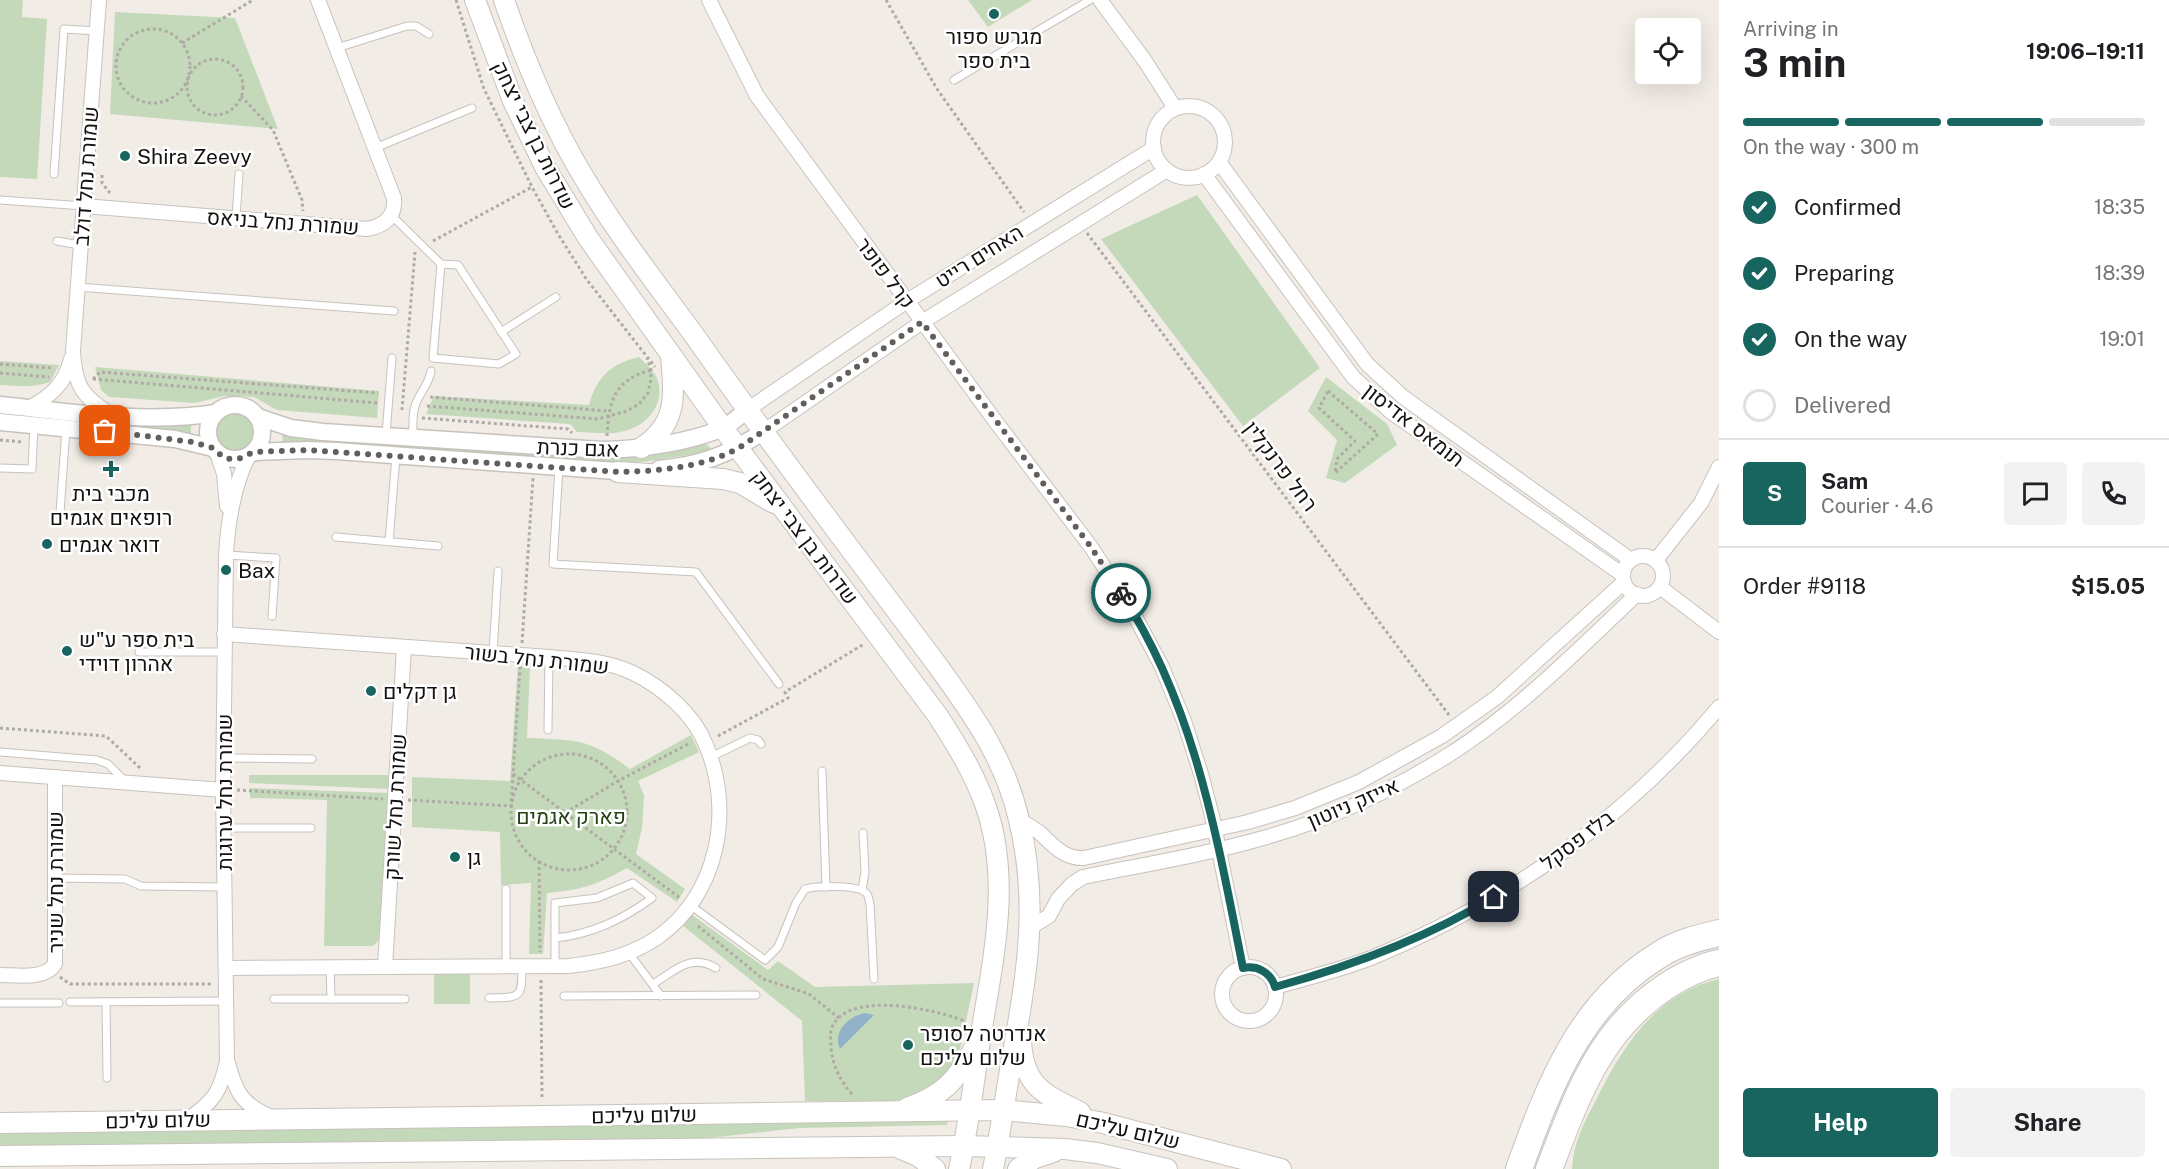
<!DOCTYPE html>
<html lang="en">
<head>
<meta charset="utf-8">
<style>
  body { margin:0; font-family:"Public Sans",Heebo,sans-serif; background:#f2f2f2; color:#202124; height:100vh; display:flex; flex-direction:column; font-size:22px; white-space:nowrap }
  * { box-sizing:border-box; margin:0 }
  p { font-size:20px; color:#757577 }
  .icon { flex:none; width:33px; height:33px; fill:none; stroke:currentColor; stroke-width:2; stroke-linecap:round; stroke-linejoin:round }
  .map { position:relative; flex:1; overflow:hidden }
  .sheet { display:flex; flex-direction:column; background:#fff; width:450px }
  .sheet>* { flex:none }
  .controls { position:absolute; left:1635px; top:18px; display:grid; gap:12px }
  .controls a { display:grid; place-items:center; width:66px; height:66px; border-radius:6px; background:#fff; box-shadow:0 6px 24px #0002; font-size:30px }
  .pin { position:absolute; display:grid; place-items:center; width:51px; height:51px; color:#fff; margin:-26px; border-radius:12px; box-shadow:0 3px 9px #0006 }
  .courier { position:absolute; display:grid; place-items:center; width:60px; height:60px; margin:-30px; border:4px solid #186560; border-radius:50%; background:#fff; color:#222; box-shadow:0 2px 8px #0007 }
  .summary em { font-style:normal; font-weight:700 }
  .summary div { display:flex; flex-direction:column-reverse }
  .summary { display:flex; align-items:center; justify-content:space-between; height:102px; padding:0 24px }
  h1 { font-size:39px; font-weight:700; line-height:45px }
  .bar { display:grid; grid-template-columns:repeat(4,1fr); gap:9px 6px; align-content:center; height:72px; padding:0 24px }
  .bar i { height:8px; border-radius:4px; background:#e0e0e0 }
  .bar .selected { background:#186560 }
  .bar p { grid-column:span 4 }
  .line { display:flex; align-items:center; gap:15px; padding:0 24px; border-top:2px solid #e0e0e0 }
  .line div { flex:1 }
  .round { display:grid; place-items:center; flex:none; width:63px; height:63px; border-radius:6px; background:#f2f2f2 }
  ol { padding:0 24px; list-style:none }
  li { display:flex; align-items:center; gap:18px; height:66px }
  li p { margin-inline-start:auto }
  li .icon { padding:6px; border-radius:50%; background:#186560; color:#fff; stroke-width:4 }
  li:last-child { color:#757577 }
  li i { width:33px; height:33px; border:3px solid #e0e0e0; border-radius:50% }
  .primary-button { display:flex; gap:12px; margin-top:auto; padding:12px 24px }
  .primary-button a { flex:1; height:69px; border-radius:6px; background:#186560; color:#fff; font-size:24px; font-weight:700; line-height:69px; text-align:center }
  .primary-button a+a { background:#f2f2f2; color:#202124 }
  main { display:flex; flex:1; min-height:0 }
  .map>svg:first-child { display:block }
</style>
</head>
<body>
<main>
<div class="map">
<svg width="1719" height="1169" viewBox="0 0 1719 1169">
  <rect width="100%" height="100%" fill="#f2ece6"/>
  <g fill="#c4d9ba">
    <polygon points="0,0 23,0 22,17 47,19 37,179 0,177"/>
    <polygon points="968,0 1032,0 988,27"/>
    <polygon points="115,12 235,18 278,129 110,114"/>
    <polygon points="1197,195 1320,368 1243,426 1101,239"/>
    <path d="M639 357C645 363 654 371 657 378 667 408 643 430 615 433 603 434 589 432 577 432L570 424 426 414 434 396 589 405C597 377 610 364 639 357Z"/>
    <path d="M0 361 59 365 50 382C34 388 17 386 0 385Z"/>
    <polygon points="95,367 379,391 377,418 277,410 254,397 241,396 224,396 195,403 109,397 101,390"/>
    <polygon points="1326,377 1387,424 1397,445 1345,483 1326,478 1337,440 1308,411"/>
    <polygon points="0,411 166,426 191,424 191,436 0,416"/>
    <circle cx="235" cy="434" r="21"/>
    <polygon points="282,431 598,457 663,454 706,444 714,451 642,462 610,462 316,442 283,443"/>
    <path d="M518 665 530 667 527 738C576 740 589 738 630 769L691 735 699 752 638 781 644 795 642 828 636 854 685 889 677 902 627 868C596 885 582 890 547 893L543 954H529L531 883 501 885 500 832 412 827V777L510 781Z"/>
    <polygon points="249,775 388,775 390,789 249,783"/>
    <polygon points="250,788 391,793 386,934 373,946 324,946 327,800 250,798"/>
    <polygon points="691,914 768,970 778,961 815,987 974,983 958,1059 951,1071 923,1094 895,1101 805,1101 802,1021 682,925"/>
    <rect x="434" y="972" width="36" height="32"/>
    <path d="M1719 979V1169H1572C1573 1143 1584 1123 1596 1100 1622 1047 1656 993 1719 979Z"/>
    <polygon points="948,1118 947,1125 800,1128 680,1141 0,1147 0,1131"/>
  </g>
  <path fill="#92b2c9" d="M865 1013 874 1015 840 1049C832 1031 849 1016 865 1013Z"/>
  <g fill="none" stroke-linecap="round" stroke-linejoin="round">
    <g stroke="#c8c2bc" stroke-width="9">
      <g id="service">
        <polyline points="337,48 407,26 416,26 429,34"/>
        <polyline points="954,80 1090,0"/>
        <polyline points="375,148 472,108"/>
        <polyline points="54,174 64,29 97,31"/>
        <polyline points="0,200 84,206"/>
        <polyline points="392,216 441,264 458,265 516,354 499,364 433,358 441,264"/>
        <polyline points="236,218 239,174"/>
        <polyline points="57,241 80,245"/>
        <polyline points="77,287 394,311"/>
        <polyline points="501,332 556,297"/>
        <polyline points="386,434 392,358"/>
        <path d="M413 436C413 426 412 416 415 406 419 393 429 385 431 371"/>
        <polyline points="0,468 32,469 34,426"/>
        <polyline points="559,468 553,564 696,572 779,684"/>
        <polyline points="60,513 66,428"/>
        <polyline points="336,537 438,546"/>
        <polyline points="389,542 396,456"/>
        <polyline points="226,555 276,558 272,616"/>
        <polyline points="139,652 224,652"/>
        <polyline points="493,653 498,571"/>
        <polyline points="548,730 549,657"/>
        <polyline points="0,752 97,760 108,764 125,781"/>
        <polyline points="711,757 750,738 758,740 761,744"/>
        <polyline points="223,758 312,759"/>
        <polyline points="822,771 826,887"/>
        <polyline points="223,828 311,828"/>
        <polyline points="55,878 125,879 141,886 224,887"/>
        <polyline points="862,890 865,872 863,833"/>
        <path d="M690 905 765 960 778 947 796 903 805 889C816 886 860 884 867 894 869 897 869 901 870 904L874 979"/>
        <path d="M555 938C592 934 622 920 652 898L633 883 597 898 555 903V966"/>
        <polyline points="629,953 661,996"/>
        <polyline points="506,966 506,889"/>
        <polyline points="330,967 331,999"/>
        <path d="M653 984C675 971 690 953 716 968"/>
        <polyline points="564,996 756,995"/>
        <path d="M489 998C521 997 522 999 522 966"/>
        <polyline points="274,999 405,999"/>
        <polyline points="70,1002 227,1001"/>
        <polyline points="106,1002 107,1078"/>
        <polyline points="0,1003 59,1003"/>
      </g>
    </g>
    <g stroke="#c8c2bc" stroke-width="16">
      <g id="minor">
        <path d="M99 0 73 351C75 386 82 397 112 415"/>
        <polyline points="709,0 757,96 996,422 1091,547 1130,607 1162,667 1184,721 1201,774 1212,816 1243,968"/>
        <polyline points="1100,0 1145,61 1175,108"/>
        <circle cx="1189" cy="142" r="36"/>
        <polyline points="1219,162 1367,364 1403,397 1631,560"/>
        <polyline points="1204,174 1353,377 1391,412 1623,575"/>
        <path d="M84 206 367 229C384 226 396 217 394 198L318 0"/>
        <path d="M29 408C51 396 65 384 71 359"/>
        <polyline points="747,410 907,301 1154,148"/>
        <polyline points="763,432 922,322 1167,170"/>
        <polyline points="217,453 224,474 227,506"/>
        <circle cx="1643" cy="576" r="20"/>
        <polyline points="1656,560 1701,503 1719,467"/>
        <polyline points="1660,587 1719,632"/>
        <path d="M224 634 549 657C577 660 607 660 633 673 662 687 694 714 706 745 734 811 718 895 658 937 631 956 600 963 568 966L226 968"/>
        <polyline points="0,773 223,790"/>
        <path d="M1020 820C1026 824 1034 828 1040 833 1053 845 1064 859 1084 858L1248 822 1295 808 1359 782 1442 736 1497 697 1624 582"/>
        <path d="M1031 927 1049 916 1058 899 1072 884 1083 877C1141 865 1200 856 1256 840 1323 822 1388 793 1447 756 1517 712 1577 651 1637 594"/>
        <polyline points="385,967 404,647"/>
        <circle cx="1249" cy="994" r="27"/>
        <path d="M0 975C17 975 45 980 55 964V777"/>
        <path d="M1275 987C1307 978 1340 970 1371 958 1505 903 1626 819 1719 707"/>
        <path d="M228 1063C236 1093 242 1104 271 1117"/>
        <path d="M187 1120C214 1101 220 1093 227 1061L223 790 226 555C228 521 233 486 249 455"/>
      </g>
    </g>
    <g stroke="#c8c2bc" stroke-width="19">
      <g id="tertiary">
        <circle cx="235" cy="432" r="27"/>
        <path d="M0 405C71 412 144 424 216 413"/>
        <path d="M258 417 291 428 323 432 602 450C640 449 685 443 721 429 730 425 739 416 747 410"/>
        <polyline points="0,422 175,439 213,448"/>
        <polyline points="254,452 307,450 336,451 630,472"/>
        <path d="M659 469C702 465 727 455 763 432"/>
      </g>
    </g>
    <g stroke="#c8c2bc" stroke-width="22">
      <g id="secondary">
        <path d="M475 0 513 101 545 167 588 238 723 428 938 716C956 744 974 773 985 804 1012 879 993 959 981 1034 974 1079 969 1124 959 1169"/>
        <path d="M504 0C525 61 550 121 583 176 616 232 656 283 694 335 749 413 806 490 863 566 887 598 911 630 935 662 972 713 1005 758 1019 820 1040 906 1026 978 1011 1064 1005 1099 1000 1134 993 1169"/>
        <path d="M641 448C679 424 674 394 671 355"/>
        <polyline points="618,472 723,479 740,483 774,503"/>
        <path d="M1021 1042C1024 1087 1044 1094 1080 1112"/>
        <path d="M907 1108C942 1096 957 1081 974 1048"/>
        <polyline points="0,1123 1003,1110 1066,1116 1099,1122 1281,1169"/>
        <polyline points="899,1148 918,1156 935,1169"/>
        <polyline points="0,1156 964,1146 1065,1149 1097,1153 1167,1169"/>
        <polyline points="1018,1169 1035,1158 1053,1152"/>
      </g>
    </g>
    <g stroke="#c8c2bc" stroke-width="28">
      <g id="motorway">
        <path d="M1519 1169C1549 1086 1580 1003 1659 955 1677 943 1698 938 1719 933"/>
        <path d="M1549 1169C1577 1097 1598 1032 1665 987 1682 976 1699 967 1719 963"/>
      </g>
    </g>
    <g stroke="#afaaa5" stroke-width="3" stroke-dasharray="3 3" stroke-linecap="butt">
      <polyline points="456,0 484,89 532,187 558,234 587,280 655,367"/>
      <polyline points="886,0 937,89 1024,212"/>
      <circle cx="153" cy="66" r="37"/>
      <polyline points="182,43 253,0"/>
      <circle cx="215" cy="87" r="28"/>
      <polyline points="241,96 273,130 302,200 303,211"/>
      <polyline points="102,175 102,183 110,193"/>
      <polyline points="1087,233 1449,715"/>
      <polyline points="433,241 532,187"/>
      <polyline points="0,364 53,368"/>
      <polyline points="0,373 49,377"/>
      <polyline points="93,379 378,403"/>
      <polyline points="93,379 100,372 378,393"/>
      <polygon points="1328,391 1378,434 1335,473 1337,459 1355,441 1319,408"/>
      <polyline points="430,397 608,411"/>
      <polyline points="427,406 598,419 627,411 639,404 648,393 651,379 651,370 647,358"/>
      <polyline points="402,410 415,252"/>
      <polyline points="422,418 568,429 572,433"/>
      <path d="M607 436C609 401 614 380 651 370"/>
      <polyline points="0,440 22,442"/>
      <polyline points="522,643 533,478"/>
      <polyline points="0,728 106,736 140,768"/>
      <polyline points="718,736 788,698 785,692 864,644"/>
      <circle cx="569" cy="812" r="58"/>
      <polyline points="513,774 680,898"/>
      <polyline points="237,790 383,799"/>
      <polyline points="408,800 511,806 520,667"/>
      <polyline points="565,813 618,781 690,743"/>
      <polyline points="539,861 540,952"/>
      <polyline points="698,926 763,979 809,994 839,1018"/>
      <polyline points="60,977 70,984 213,984"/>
      <polyline points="541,980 542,1099"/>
      <path d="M852 1094C840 1081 833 1066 831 1048 831 1041 829 1032 833 1025 852 990 937 1010 965 1021"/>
    </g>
    <use href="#service" stroke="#fff" stroke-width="7"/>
    <use href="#minor" stroke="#fff" stroke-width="14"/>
    <use href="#tertiary" stroke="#fff" stroke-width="16"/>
    <use href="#secondary" stroke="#fff" stroke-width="20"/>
    <use href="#motorway" stroke="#fff" stroke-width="26"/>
  </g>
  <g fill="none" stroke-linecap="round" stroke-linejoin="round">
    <path stroke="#625e5b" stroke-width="6" stroke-dasharray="0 10.8" d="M105 431 193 442 213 448 223 457 230 459H238L254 452 307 450 618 472C658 471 702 468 739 448L922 322 1091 547 1121 593"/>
    <path stroke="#186560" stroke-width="8" d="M1121 593C1195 705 1217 838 1243 968 1258 965 1271 973 1275 987 1351 966 1426 939 1494 897"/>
  </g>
  <g fill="#186560" stroke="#fff" stroke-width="2">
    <circle cx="994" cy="14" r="6"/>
    <circle cx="125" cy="156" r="6"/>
    <path d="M108 460h6v6h6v6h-6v6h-6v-6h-6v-6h6z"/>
    <circle cx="47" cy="544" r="6"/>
    <circle cx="226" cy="570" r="6"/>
    <circle cx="67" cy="651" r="6"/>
    <circle cx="371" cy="691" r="6"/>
    <circle cx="455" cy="857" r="6"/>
    <circle cx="908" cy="1045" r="6"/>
  </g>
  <g text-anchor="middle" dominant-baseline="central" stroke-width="5" stroke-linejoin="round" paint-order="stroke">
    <g font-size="21" fill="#141210" stroke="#fff" text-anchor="start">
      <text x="994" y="36" text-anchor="middle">מגרש ספור<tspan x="994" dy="24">בית ספר</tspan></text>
      <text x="137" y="156">Shira Zeevy</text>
      <text x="111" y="493" text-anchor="middle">מכבי בית<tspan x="111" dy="24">רופאים אגמים</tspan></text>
      <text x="59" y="544">דואר אגמים</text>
      <text x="238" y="570">Bax</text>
      <text x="79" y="639">בית ספר ע"ש<tspan x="79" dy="24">אהרון דוידי</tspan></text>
      <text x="383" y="691">גן דקלים</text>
      <text x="467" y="857">גן</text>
      <text x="920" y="1033">אנדרטה לסופר<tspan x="920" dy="24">שלום עליכם</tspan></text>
    </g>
    <g font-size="21" fill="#141210" stroke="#fff">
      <text transform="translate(534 135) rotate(64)">שדרות בן צבי יצחק</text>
      <text transform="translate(86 176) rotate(-86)">שמורת נחל דולב</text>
      <text transform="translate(283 222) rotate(4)">שמורת נחל בניאס</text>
      <text transform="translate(979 256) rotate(-32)">האחים רייט</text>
      <text transform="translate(886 273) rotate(53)">קרל פופר</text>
      <text transform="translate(1414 425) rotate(38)">תומאס אדיסון</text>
      <text transform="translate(578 448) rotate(2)">אגם כנרת</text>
      <text transform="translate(1281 466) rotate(53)">רחל פרנקלין</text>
      <text transform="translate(805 537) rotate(53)">שדרות בן צבי יצחק</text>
      <text transform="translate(537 659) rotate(6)">שמורת נחל בשור</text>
      <text transform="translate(224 792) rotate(-90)">שמורת נחל ערוגות</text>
      <text transform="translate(1353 803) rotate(-23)">אייזק ניוטון</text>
      <text transform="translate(395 807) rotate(-87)">שמורת נחל שורק</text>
      <text transform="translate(1577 840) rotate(-37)">בלז פסקל</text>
      <text transform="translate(55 882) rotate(-90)">שמורת נחל שניר</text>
      <text transform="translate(644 1115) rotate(-1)">שלום עליכם</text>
      <text transform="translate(158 1120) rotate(-1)">שלום עליכם</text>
      <text transform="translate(1128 1130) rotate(13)">שלום עליכם</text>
    </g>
    <g font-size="21" fill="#264215" stroke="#fff">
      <text x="571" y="816">פארק אגמים</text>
    </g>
  </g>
</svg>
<div class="controls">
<a><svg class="icon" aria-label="locate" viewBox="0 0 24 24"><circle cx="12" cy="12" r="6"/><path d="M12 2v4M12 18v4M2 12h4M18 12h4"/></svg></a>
</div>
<div class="pin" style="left:105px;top:431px;background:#ea580c"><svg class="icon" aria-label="bag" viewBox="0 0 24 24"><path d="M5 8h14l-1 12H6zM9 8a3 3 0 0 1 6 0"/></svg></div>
<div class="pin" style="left:1494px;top:897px;background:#1f2937"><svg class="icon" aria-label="home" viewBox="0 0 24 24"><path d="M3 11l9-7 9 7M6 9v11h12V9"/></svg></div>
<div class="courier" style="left:1121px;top:593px"><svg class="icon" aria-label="bike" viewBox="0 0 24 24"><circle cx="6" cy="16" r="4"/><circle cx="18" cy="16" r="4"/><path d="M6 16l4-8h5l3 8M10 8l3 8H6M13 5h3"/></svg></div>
</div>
<section class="sheet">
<div class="summary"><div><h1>3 min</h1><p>Arriving in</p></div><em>19:06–19:11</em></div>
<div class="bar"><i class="selected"></i><i class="selected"></i><i class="selected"></i><i></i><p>On the way · 300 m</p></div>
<ol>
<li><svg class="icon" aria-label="check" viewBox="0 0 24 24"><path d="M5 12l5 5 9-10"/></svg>Confirmed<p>18:35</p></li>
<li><svg class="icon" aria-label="check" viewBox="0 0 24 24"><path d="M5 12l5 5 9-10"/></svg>Preparing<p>18:39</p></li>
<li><svg class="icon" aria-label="check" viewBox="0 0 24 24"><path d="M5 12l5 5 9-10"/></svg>On the way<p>19:01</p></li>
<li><i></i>Delivered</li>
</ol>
<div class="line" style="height:108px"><b class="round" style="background:#186560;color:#fff">S</b><div><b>Sam</b><p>Courier · 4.6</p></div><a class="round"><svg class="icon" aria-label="chat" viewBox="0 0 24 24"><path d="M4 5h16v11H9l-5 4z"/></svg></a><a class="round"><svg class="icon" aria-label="phone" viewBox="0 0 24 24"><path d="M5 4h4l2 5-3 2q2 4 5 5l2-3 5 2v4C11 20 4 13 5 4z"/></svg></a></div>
<div class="line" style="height:78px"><div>Order #9118</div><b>$15.05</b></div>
<div class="primary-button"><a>Help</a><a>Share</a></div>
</section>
</main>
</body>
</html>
